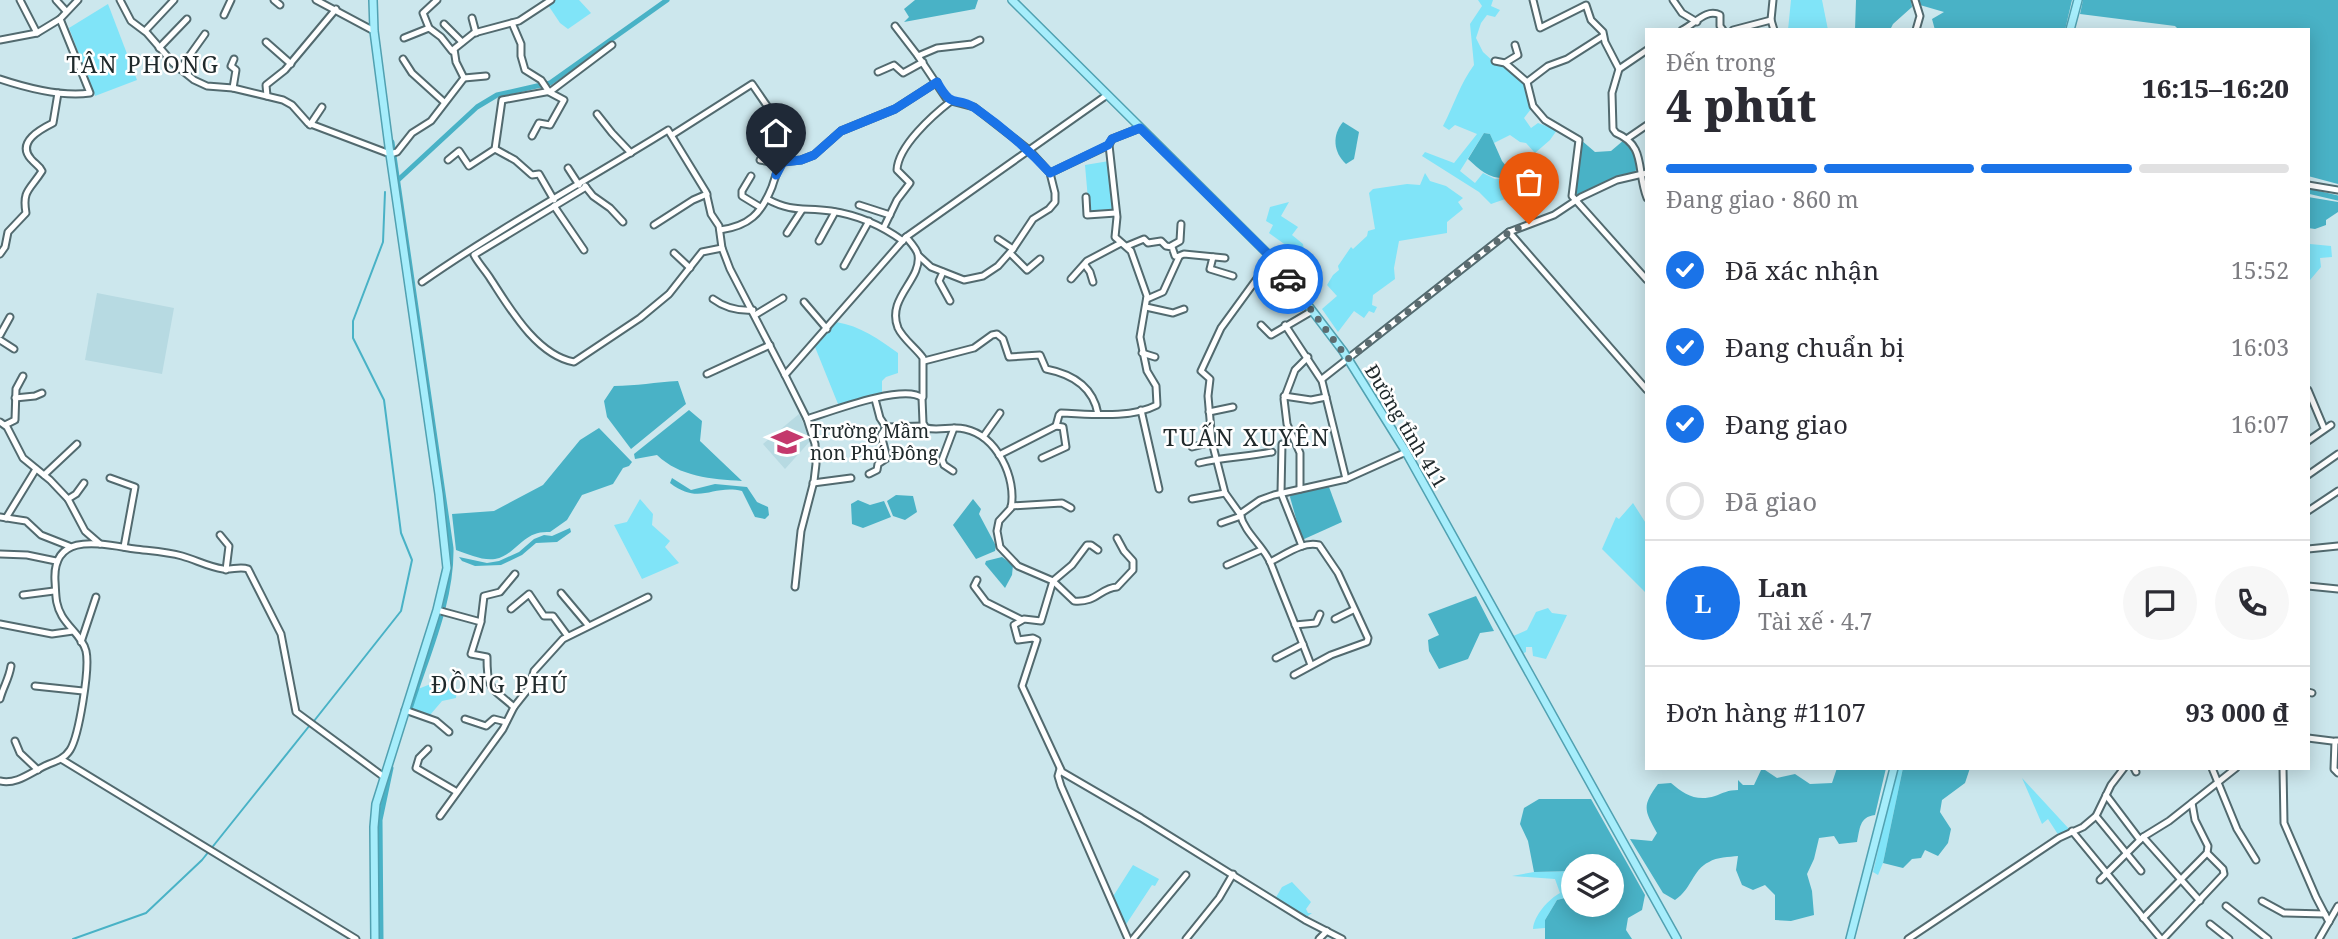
<!DOCTYPE html>
<html lang="vi">
<head>
<meta charset="utf-8">
<style>
  body { margin:0; font-family:"Noto Serif",serif; background:#f7f7f7; color:#2b2b33; height:100vh; display:flex; flex-direction:column; font-size:26px; white-space:nowrap }
  * { box-sizing:border-box; margin:0 }
  p { font-size:23px; color:#7c7c81 }
  .icon { flex:none; width:38px; height:38px; fill:none; stroke:currentColor; stroke-width:2; stroke-linecap:round; stroke-linejoin:round }
  .map { position:relative; flex:1; overflow:hidden }
  .details { position:absolute; left:1645px; top:28px; width:665px; height:742px; display:flex; flex-direction:column; background:#fff; border-radius:0px; box-shadow:0 4px 18px #0003 }
  .details>* { flex:none }
  .controls { position:absolute; left:1561px; top:854px; display:grid; gap:14px }
  .controls a { display:grid; place-items:center; width:63px; height:63px; border-radius:50%; background:#fff; box-shadow:0 4px 18px #0003; font-size:35px }
  .pin { position:absolute; display:grid; place-items:center; width:60px; height:60px; color:#fff; margin:-72px -30px; border-radius:50% 50% 50% 0; rotate:-45deg; box-shadow:0 0 7px #0007 }
  .pin .icon { rotate:45deg }
  .courier { position:absolute; display:grid; place-items:center; width:70px; height:70px; margin:-35px; border:5px solid #1a73e8; border-radius:50%; background:#fff; color:#222; box-shadow:0 2px 9px #0007 }
  .summary em { font-style:normal; font-weight:800 }
  .summary div { display:flex; flex-direction:column-reverse }
  .summary { display:flex; align-items:center; justify-content:space-between; height:119px; padding:0 21px }
  h1 { font-size:46px; font-weight:800; line-height:52px }
  .bar { display:grid; grid-template-columns:repeat(4,1fr); gap:10px 7px; align-content:center; height:84px; padding:0 21px }
  .bar i { height:9px; border-radius:5px; background:#e1e1e2 }
  .bar .current { background:#1a73e8 }
  .bar p { grid-column:span 4 }
  .line { display:flex; align-items:center; gap:18px; padding:0 21px; border-top:2px solid #e1e1e2 }
  .line div { flex:1 }
  .round { display:grid; place-items:center; flex:none; width:74px; height:74px; border-radius:37px; background:#f7f7f7 }
  ol { padding:0 21px; list-style:none }
  li { display:flex; align-items:center; gap:21px; height:77px }
  li p { margin-inline-start:auto }
  li .icon { padding:7px; border-radius:50%; background:#1a73e8; color:#fff; stroke-width:4 }
  li:last-child { color:#7c7c81 }
  li i { width:38px; height:38px; border:4px solid #e1e1e2; border-radius:50% }
  .map>svg:first-child { display:block }
</style>
</head>
<body>
<div class="map">
<svg width="2338" height="939" viewBox="0 0 2338 939">
  <rect width="100%" height="100%" fill="#cce7ed"/>
  <g fill="#b7dae2">
    <polygon points="97,293 174,308 162,374 85,360"/>
    <polygon points="799,414 811,440 785,469 763,444"/>
  </g>
  <g fill="#80e4f8">
    <polygon points="554,0 579,0 591,13 568,29 560,23 548,5"/>
    <path d="M1478 0H1493L1491 6 1500 10 1495 17 1487 15 1481 23 1476 38 1483 52 1495 63 1506 65 1526 83 1531 109 1524 118 1531 128 1538 123 1557 130 1550 140 1535 153 1526 143 1520 142 1510 135 1494 143 1490 134 1484 133 1460 171 1475 183 1483 173 1495 179 1507 178 1510 171 1521 170 1526 179 1528 191 1491 204 1479 192 1422 156 1425 152 1454 163 1477 134 1455 125 1449 130 1443 126C1454 105 1460 84 1474 65L1470 24 1482 6Z"/>
    <polygon points="1791,0 1822,0 1828,30 1788,30"/>
    <polygon points="108,4 137,80 95,96 69,28"/>
    <polygon points="1109,161 1114,211 1089,211 1085,165"/>
    <polygon points="1425,173 1430,181 1446,186 1463,198 1458,202 1463,209 1447,222 1447,233 1399,241 1394,268 1395,279 1373,295 1372,305 1377,307 1374,313 1369,311 1364,318 1354,311 1338,332 1322,309 1337,296 1327,285 1333,275 1339,270 1338,266 1351,247 1353,249 1367,236 1368,231 1375,229 1369,193 1373,189 1407,184 1420,185"/>
    <polygon points="1289,202 1281,216 1298,227 1292,235 1303,244 1304,250 1309,256 1305,259 1269,233 1273,225 1266,221 1270,207"/>
    <polygon points="2308,241 2310,244 2331,246 2332,257 2320,258 2321,267 2310,280 2308,279"/>
    <path d="M836 322C861 326 878 339 898 353V373L886 377 882 381V393L838 404 815 347Z"/>
    <polygon points="640,499 653,514 652,525 670,541 665,547 679,563 642,579 614,525 627,522"/>
    <polygon points="1633,503 1647,525 1647,594 1602,549 1616,517 1619,519"/>
    <polygon points="1548,608 1552,613 1567,615 1546,659 1533,656 1532,647 1526,647 1526,652 1522,654 1511,637 1527,630 1536,612"/>
    <polygon points="446,678 457,688 456,698 442,701 430,715 411,710 418,689"/>
    <polygon points="1897,768 1903,768 1883,863 1878,875 1873,872"/>
    <polygon points="2022,778 2070,830 2059,836 2048,819 2042,824"/>
    <polygon points="1133,865 1159,879 1155,886 1152,885 1125,926 1112,898"/>
    <path d="M1573 871V896L1557 900 1545 920V928L1533 929C1534 915 1549 899 1560 893L1555 879 1512 876 1534 872Z"/>
    <polygon points="1292,882 1311,902 1306,909 1308,913 1312,913 1305,918 1275,899 1282,887"/>
  </g>
  <g fill="#49b2c6">
    <polygon points="915,0 978,0 975,9 904,22 909,17 904,9"/>
    <polygon points="1856,0 1911,0 1912,7 1893,24 1890,30 1855,30"/>
    <polygon points="1919,0 2072,0 2065,30 1935,30 1932,19 1944,12 1920,5"/>
    <polygon points="2083,0 2338,0 2338,184 2308,176 2308,30 2179,30 2175,26 2080,14"/>
    <path d="M1343 122 1359 132 1354 159 1346 164C1333 152 1332 135 1343 122Z"/>
    <path d="M1484 133 1490 134 1502 161 1510 171 1507 178C1489 179 1481 171 1468 159Z"/>
    <path d="M1581 140 1595 152 1611 151 1624 140C1634 149 1640 160 1635 173L1576 195Z"/>
    <polygon points="2308,197 2338,202 2338,212 2326,220 2326,225 2315,229 2308,228"/>
    <path d="M678 381 686 404 631 449 607 417 604 401 614 386C636 386 656 382 678 381Z"/>
    <path d="M689 410 702 421 700 441 742 481C711 479 680 477 657 455L635 459 634 454Z"/>
    <path d="M599 428 632 462 629 466 623 468 613 484 582 495 567 520 550 532C522 530 517 555 495 559 483 561 468 554 456 550L452 514 494 511 543 485 580 440Z"/>
    <path d="M672 478 691 490 715 484 747 487 757 502 768 507 769 515 765 519 755 517 742 491C712 484 700 506 670 483Z"/>
    <polygon points="1329,487 1342,522 1302,540 1290,497 1291,493"/>
    <polygon points="896,495 913,496 917,512 905,520 893,516 887,501"/>
    <polygon points="973,499 981,509 979,514 996,546 995,551 976,559 953,525"/>
    <polygon points="858,500 870,505 884,501 891,517 863,528 852,524 851,504"/>
    <polygon points="570,528 571,532 557,542 536,543 522,555 501,565 475,566 462,561 459,557 487,563 499,561 519,552 534,539 544,535 552,536"/>
    <polygon points="1002,557 1013,565 1012,575 1005,588 985,564 986,561"/>
    <polygon points="1476,596 1494,631 1480,633 1468,659 1439,669 1429,651 1428,640 1439,635 1428,614"/>
    <path d="M1762 768 1777 778 1795 774 1810 784 1832 783 1837 768H1886L1875 815C1859 817 1860 829 1857 842L1839 844 1834 836 1819 838 1814 859 1807 874 1812 891 1814 915 1791 921 1775 920V895L1765 885 1753 890 1742 885 1736 870 1738 856C1729 857 1717 857 1709 862 1692 870 1692 889 1675 900L1663 893 1630 839 1652 841 1657 833C1644 810 1642 806 1658 784L1671 783C1684 794 1696 802 1715 796 1723 793 1728 790 1738 790V780L1743 785H1754Z"/>
    <polygon points="1903,768 1970,768 1965,783 1942,800 1940,812 1951,829 1948,843 1938,856 1925,850 1921,858 1912,859 1903,868 1883,863"/>
    <polygon points="1539,799 1591,799 1645,895 1642,910 1628,918 1626,930 1632,939 1545,939 1545,920 1557,900 1573,896 1573,905 1612,905 1612,866 1573,866 1573,871 1534,872 1528,841 1520,824 1524,808"/>
  </g>
  <g fill="none" stroke-linecap="round" stroke-linejoin="round">
    <g stroke="#49b2c6" stroke-width="2">
      <polyline points="314,721 401,611 412,560 401,533 384,400 353,338 353,321 383,242 385,192"/>
      <polyline points="73,939 146,913 202,860 310,725"/>
    </g>
    <g stroke="#49b2c6" stroke-width="5">
      <path d="M392 142 451 548C452 602 427 655 411 706"/>
      <polyline points="397,181 477,107 497,95 550,83 667,0"/>
      <polyline points="2308,191 2338,198"/>
      <polyline points="381,939 380,820 391,768"/>
    </g>
    <g stroke="#526a6f" stroke-width="9">
      <g id="minor">
        <polyline points="20,0 37,33"/>
        <polyline points="56,0 66,11"/>
        <polyline points="120,0 131,21 147,33 173,63 194,80 207,86 233,88 283,100 292,105 308,123 390,154 397,152 412,133 431,121 464,78 456,62 454,49 474,33 519,21 551,0"/>
        <polyline points="274,0 280,5"/>
        <polyline points="316,0 374,31"/>
        <path d="M1533 0 1540 28 1586 5 1591 20 1603 32 1605 42 1619 69 1612 93 1613 129 1616 133C1647 146 1636 171 1647 198"/>
        <polyline points="1673,0 1682,13 1697,22"/>
        <polyline points="1773,0 1771,20 1774,30"/>
        <polyline points="1915,0 1920,16 1916,30"/>
        <polyline points="224,15 231,0"/>
        <polyline points="472,18 476,33"/>
        <polyline points="512,23 521,44 521,56 525,70 541,80 549,92 564,100 550,125 539,123 532,136"/>
        <polyline points="444,24 462,42"/>
        <polyline points="895,26 918,56 946,98 951,101 974,107 1029,150 1050,173 1055,193 1055,202 1049,209 1033,219 1013,249 998,266 983,276 964,280 931,267 919,256"/>
        <polyline points="429,28 423,13 437,0"/>
        <path d="M1682 30C1695 24 1706 8 1720 15V26L1723 30"/>
        <polyline points="1733,30 1771,20"/>
        <polyline points="145,31 174,0"/>
        <polyline points="404,38 429,28 441,37 452,51"/>
        <polyline points="0,40 37,33 60,19 78,0"/>
        <polyline points="266,42 291,64"/>
        <polyline points="159,48 187,19"/>
        <polyline points="918,56 937,48 972,44 980,40"/>
        <polyline points="403,59 412,73 444,102"/>
        <polyline points="1495,61 1505,63 1527,82 1533,106 1545,120 1579,140 1572,196 1647,280"/>
        <polyline points="1505,63 1518,55 1515,45"/>
        <polyline points="180,69 205,34"/>
        <polyline points="1619,69 1647,50"/>
        <polyline points="878,72 894,65 903,73 923,62"/>
        <polyline points="464,78 486,76"/>
        <path d="M0 79C27 88 61 97 90 93L60 19"/>
        <polyline points="1527,82 1548,66 1567,59 1603,36"/>
        <polyline points="233,88 236,70 231,66 234,59"/>
        <polyline points="267,96 266,85 285,70 336,9"/>
        <polyline points="597,114 612,133 631,153"/>
        <polyline points="310,125 322,107"/>
        <polyline points="672,135 752,84 774,116"/>
        <polyline points="1628,138 1647,125"/>
        <polyline points="495,149 515,160 532,175 539,174 554,200"/>
        <polyline points="448,160 459,151 469,166 495,149 502,100 551,91 612,45"/>
        <polyline points="760,160 781,164"/>
        <polyline points="568,168 579,185"/>
        <polyline points="1050,173 1109,145"/>
        <polyline points="751,176 742,191 742,196 760,207"/>
        <polyline points="2308,185 2338,190"/>
        <polyline points="585,186 593,196 610,208 623,222"/>
        <path d="M586 187 474 255C478 263 485 270 490 278 509 307 536 355 574 362L640 318 669 294 702 252 722 248"/>
        <polyline points="1086,197 1087,215 1116,213"/>
        <path d="M767 199C793 213 804 207 831 211 858 215 881 225 903 241"/>
        <polyline points="859,205 890,215"/>
        <polyline points="554,206 584,250"/>
        <polyline points="654,225 693,200 707,194"/>
        <path d="M884 227 897 200 910 183 897 170C898 146 933 115 951 101"/>
        <path d="M720 230C749 226 761 214 772 187 775 178 777 169 783 162L801 160 814 155 841 131 895 109 937 82"/>
        <polyline points="1509,232 1647,390"/>
        <polyline points="787,233 802,210"/>
        <path d="M906 237C910 242 917 249 918 255 922 280 886 298 898 328 903 339 916 348 923 358V397"/>
        <polyline points="998,239 1013,249"/>
        <polyline points="819,241 835,212"/>
        <polyline points="1127,246 1144,239 1148,243 1161,241 1166,246 1172,247 1175,256 1179,257 1163,292 1147,299"/>
        <polyline points="1171,246 1180,241 1181,224"/>
        <polyline points="674,253 690,268"/>
        <polyline points="1010,253 1027,270 1040,259"/>
        <path d="M0 254 5 247 8 232 26 213C22 190 30 190 42 171 39 165 35 164 31 159 16 142 41 129 53 123L58 93"/>
        <polyline points="1179,256 1184,254 1225,258"/>
        <polyline points="1213,257 1210,269 1233,276"/>
        <polyline points="1272,258 1221,328 1201,371 1210,379 1208,396 1212,442 1225,493 1240,514 1260,500 1274,495 1346,479 1406,452"/>
        <polyline points="1085,265 1090,272 1093,282"/>
        <polyline points="844,266 869,221"/>
        <polyline points="943,272 939,281 950,301"/>
        <polyline points="1071,279 1087,261 1121,243"/>
        <path d="M422 282C501 227 586 181 668 130L706 192 711 214 719 226 722 248 730 269 785 375 807 419 815 444 816 464 814 481 801 531 795 587"/>
        <path d="M713 299C725 308 738 311 753 310"/>
        <polyline points="804,302 827,329"/>
        <polyline points="1146,307 1173,313 1184,309"/>
        <polyline points="755,315 783,298"/>
        <polyline points="1261,325 1271,335 1312,311"/>
        <polyline points="1285,325 1322,381 1346,479"/>
        <polyline points="0,335 10,317"/>
        <polyline points="0,340 14,349"/>
        <polyline points="1142,353 1155,357"/>
        <path d="M924 361 974 348 992 335 997 334 1003 339 1009 357 1040 355 1046 369C1072 374 1093 386 1098 414"/>
        <polyline points="707,374 770,345"/>
        <polyline points="785,375 906,237 1107,95"/>
        <polyline points="1322,379 1509,232 1554,215 1581,197 1617,180 1647,173"/>
        <polyline points="2308,390 2324,428"/>
        <polyline points="1284,396 1311,400 1326,397"/>
        <polyline points="15,398 35,396 42,393"/>
        <polyline points="875,399 880,418 886,427 924,426"/>
        <polyline points="1141,410 1159,489"/>
        <polyline points="1209,412 1233,407"/>
        <path d="M807 419C829 412 905 383 922 398L923 423 926 428C939 431 952 426 965 429 997 436 1017 478 1011 508L999 521 997 531 1000 547 1018 566 1053 581 1074 601C1097 603 1100 588 1117 587L1133 570V561L1124 551 1117 538"/>
        <polyline points="0,422 7,427 23,458 50,480 68,499 85,531 100,544"/>
        <polyline points="5,425 15,420 16,389 23,376"/>
        <path d="M1056 426 1059 415 1061 413C1091 414 1130 419 1157 405L1156 386 1147 371 1140 337 1147 296 1131 251 1115 237 1117 217 1109 145 1112 139 1140 128"/>
        <polyline points="983,437 1000,413"/>
        <polyline points="2308,441 2331,425"/>
        <polyline points="1282,444 1281,493 1302,546"/>
        <polyline points="1192,447 1212,442"/>
        <polyline points="999,455 1056,426 1063,427 1066,447 1042,458"/>
        <path d="M1199 463C1223 457 1247 457 1272 452"/>
        <polyline points="953,471 944,465 942,460 954,428"/>
        <polyline points="869,474 877,470 878,464 887,458 881,435 886,427"/>
        <polyline points="44,475 77,444"/>
        <polyline points="2308,475 2338,454"/>
        <polyline points="110,478 135,487 124,547"/>
        <polyline points="813,483 851,478"/>
        <polyline points="1300,489 1300,453 1287,424 1284,399 1295,370 1308,357"/>
        <polyline points="68,499 76,494 84,483"/>
        <polyline points="1192,499 1225,493"/>
        <polyline points="1011,506 1062,503 1071,508"/>
        <polyline points="2308,511 2338,491"/>
        <path d="M1240 514C1245 534 1264 546 1271 564 1284 598 1298 631 1311 665"/>
        <polyline points="0,517 26,521 41,535 69,546"/>
        <polyline points="6,518 36,469"/>
        <polyline points="1221,523 1241,516"/>
        <polyline points="220,535 229,546 226,570"/>
        <polyline points="2308,549 2338,546"/>
        <polyline points="1098,550 1091,545 1087,545 1072,565 1053,581 1041,621 1024,619 1014,625 1018,640 1033,638 1037,640 1022,686 1062,772 1141,818 1305,920 1342,939"/>
        <polyline points="0,554 27,555 56,561"/>
        <path d="M1270 562C1285 555 1302 541 1319 545L1338 573 1368 638 1367 642 1331 655 1294 675"/>
        <polyline points="1227,565 1261,550"/>
        <polyline points="977,580 974,586 986,602 1022,620"/>
        <polyline points="2308,586 2338,589"/>
        <polyline points="561,593 588,625"/>
        <polyline points="23,595 54,591"/>
        <polyline points="511,609 529,594 544,616 553,616 567,635"/>
        <path d="M437 610 481 622 471 654 487 657C487 690 490 686 514 707"/>
        <polyline points="1335,619 1353,610"/>
        <polyline points="481,621 484,596 500,592 515,574"/>
        <polyline points="0,624 52,634 73,631"/>
        <polyline points="1295,625 1316,623 1320,614"/>
        <polyline points="81,642 96,597"/>
        <polyline points="1276,658 1303,644"/>
        <polyline points="35,686 83,691"/>
        <polyline points="2308,692 2312,693"/>
        <path d="M0 699C3 687 9 679 11 666"/>
        <polyline points="405,710 436,721 449,732"/>
        <polyline points="465,719 486,726 494,719 506,722"/>
        <polyline points="2308,738 2332,741"/>
        <polyline points="15,741 20,753 38,770"/>
        <polyline points="2338,741 2335,741 2334,769 2338,773"/>
        <polyline points="428,749 419,758 416,768 457,792"/>
        <polyline points="61,759 356,939"/>
        <polyline points="2134,768 2136,772"/>
        <polyline points="2212,768 2237,829 2256,860"/>
        <polyline points="2283,768 2284,823 2316,897 2329,922"/>
        <polyline points="1060,769 1058,776 1061,786 1128,939"/>
        <path d="M0 781C18 785 32 771 49 764 57 761 65 758 70 750 79 736 90 668 86 651 83 638 69 628 62 616 55 604 56 595 55 581 52 531 101 544 135 549 151 551 167 552 182 556 196 560 209 567 223 569 232 570 240 566 248 569L281 634 296 712 384 777"/>
        <polyline points="2106,795 2140,840"/>
        <polyline points="440,816 503,729 514,707 529,688 534,671 563,639 648,597"/>
        <polyline points="2096,816 2141,871"/>
        <polyline points="2072,831 2161,939"/>
        <polyline points="2143,837 2200,901"/>
        <polyline points="2100,880 2143,837 2169,821 2236,768"/>
        <polyline points="2262,901 2284,913 2325,914"/>
        <polyline points="2226,906 2268,939"/>
        <polyline points="2143,918 2207,853 2208,846 2195,820 2192,803"/>
        <polyline points="2210,924 2229,939"/>
        <polyline points="1133,939 1186,875"/>
        <polyline points="1186,939 1219,898 1233,874"/>
        <polyline points="1319,939 1327,931"/>
        <polyline points="1908,939 2059,838 2083,827 2096,816 2111,785 2124,768"/>
        <polyline points="2163,939 2224,874 2223,869 2207,853"/>
        <polyline points="2319,939 2338,906"/>
      </g>
    </g>
    <g stroke="#51a1b1" stroke-width="10">
      <g id="major">
        <polyline points="373,0 374,31 390,154 439,494 447,568 437,610 376,804 374,827 375,939"/>
        <polyline points="1012,0 1272,258 1343,351 1406,452 1677,939"/>
        <polyline points="2070,30 2078,0"/>
        <polyline points="1850,939 1894,768"/>
      </g>
    </g>
    <use href="#minor" stroke="#fff" stroke-width="5"/>
    <use href="#major" stroke="#a6edfb" stroke-width="7"/>
  </g>
  <g fill="none" stroke-linecap="round" stroke-linejoin="round">
    <polyline stroke="#5c6c70" stroke-width="7" stroke-dasharray="0 12.6" points="1288,279 1348,359 1509,232 1529,224"/>
    <path stroke="#1a73e8" stroke-width="9" d="M776 175 783 162 801 160 814 155 841 131 895 109 937 82C953 111 955 95 975 108 1002 127 1028 149 1050 173L1108 145 1112 139 1140 128 1272 258 1288 279"/>
  </g>
  <defs>
    <g id="school-bare" transform="scale(2.415)"><path d="M0-5L7-2L0 1L-7-2ZM-4 1L0 2.5L4 1V4Q0 6-4 4Z" fill="#c4386c" stroke="#fff" stroke-width="2.5" paint-order="stroke"/></g>
  </defs>
  <g fill-rule="evenodd">
    <use href="#school-bare" x="787" y="442"/>
  </g>
  <g text-anchor="middle" dominant-baseline="central" stroke-width="5" stroke-linejoin="round" paint-order="stroke">
    <g font-size="19" fill="#202a2c" stroke="#fff">
      <text transform="translate(1406 426) rotate(59)">Đường tỉnh 411</text>
    </g>
    <g font-size="19" fill="#202a2c" stroke="#fff" text-anchor="start">
      <text x="810" y="431">Trường Mầm<tspan x="810" dy="22">non Phú Đông</tspan></text>
    </g>
    <g font-size="23" letter-spacing="2" fill="#202a2c" stroke="#fff">
      <text x="143" y="64">TÂN PHONG</text>
      <text x="1247" y="437">TUẤN XUYÊN</text>
      <text x="500" y="684">ĐỒNG PHÚ</text>
    </g>
  </g>
</svg>
<div class="controls">
<a><svg class="icon" aria-label="layers" viewBox="0 0 24 24"><path d="M12 4l9 5-9 5-9-5zM3 14l9 5 9-5"/></svg></a>
</div>
<div class="pin" style="left:1529px;top:224px;background:#ea580c"><svg class="icon" aria-label="bag" viewBox="0 0 24 24"><path d="M5 8h14l-1 12H6zM9 8a3 3 0 0 1 6 0"/></svg></div>
<div class="pin" style="left:776px;top:175px;background:#1f2937"><svg class="icon" aria-label="home" viewBox="0 0 24 24"><path d="M3 11l9-7 9 7M6 9v11h12V9"/></svg></div>
<div class="courier" style="left:1288px;top:279px"><svg class="icon" aria-label="car" viewBox="0 0 24 24"><path d="M5 17H2v-5l4-1 3-4h7l3 4 3 1v5h-3M9 17h6M6 11h13"/><circle cx="7" cy="17" r="2"/><circle cx="17" cy="17" r="2"/></svg></div>
<section class="details">
<div class="summary"><div><h1>4 phút</h1><p>Đến trong</p></div><em>16:15–16:20</em></div>
<div class="bar"><i class="current"></i><i class="current"></i><i class="current"></i><i></i><p>Đang giao · 860 m</p></div>
<ol>
<li><svg class="icon" aria-label="check" viewBox="0 0 24 24"><path d="M5 12l5 5 9-10"/></svg>Đã xác nhận<p>15:52</p></li>
<li><svg class="icon" aria-label="check" viewBox="0 0 24 24"><path d="M5 12l5 5 9-10"/></svg>Đang chuẩn bị<p>16:03</p></li>
<li><svg class="icon" aria-label="check" viewBox="0 0 24 24"><path d="M5 12l5 5 9-10"/></svg>Đang giao<p>16:07</p></li>
<li><i></i>Đã giao</li>
</ol>
<div class="line" style="height:126px"><b class="round" style="background:#1a73e8;color:#fff">L</b><div><b>Lan</b><p>Tài xế · 4.7</p></div><a class="round"><svg class="icon" aria-label="chat" viewBox="0 0 24 24"><path d="M4 5h16v11H9l-5 4z"/></svg></a><a class="round"><svg class="icon" aria-label="phone" viewBox="0 0 24 24"><path d="M5 4h4l2 5-3 2q2 4 5 5l2-3 5 2v4C11 20 4 13 5 4z"/></svg></a></div>
<div class="line" style="height:91px"><div>Đơn hàng #1107</div><b>93 000 ₫</b></div>
</section>
</div>
</body>
</html>
